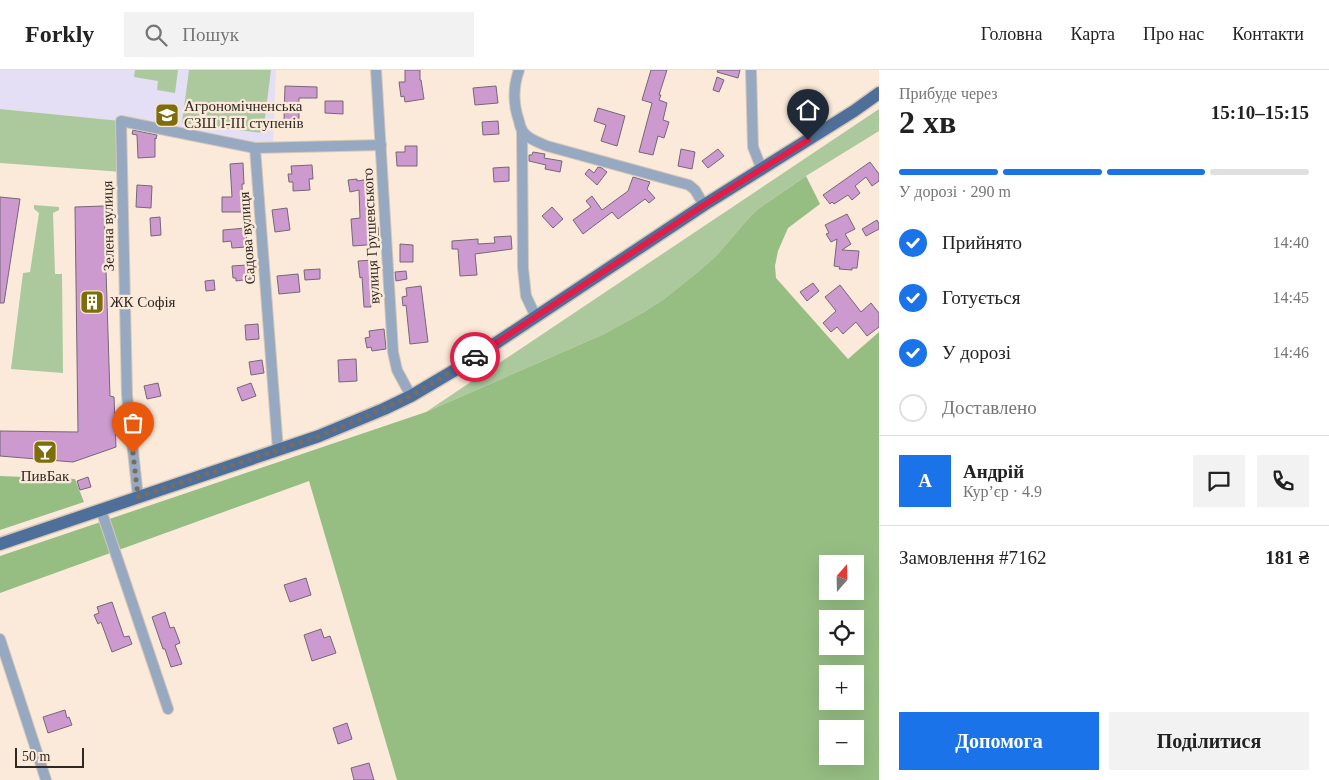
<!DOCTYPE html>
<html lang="uk">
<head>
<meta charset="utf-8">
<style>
  body { margin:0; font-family:"Times New Roman",serif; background:#f2f2f2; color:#222; height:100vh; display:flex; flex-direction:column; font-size:19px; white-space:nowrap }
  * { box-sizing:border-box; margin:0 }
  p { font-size:16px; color:#767676 }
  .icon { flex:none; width:28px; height:28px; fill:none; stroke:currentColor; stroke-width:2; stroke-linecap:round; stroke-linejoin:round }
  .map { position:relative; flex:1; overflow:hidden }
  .sheet { display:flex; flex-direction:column; background:#fff; width:450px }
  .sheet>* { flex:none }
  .needle { width:32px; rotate:20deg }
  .controls { position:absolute; left:819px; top:485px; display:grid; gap:10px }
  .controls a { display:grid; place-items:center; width:45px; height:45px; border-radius:0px; background:#fff; box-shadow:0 5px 20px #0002; font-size:25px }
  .scale { position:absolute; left:15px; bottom:12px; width:69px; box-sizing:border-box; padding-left:5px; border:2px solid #302923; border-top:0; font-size:14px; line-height:18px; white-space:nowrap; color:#302923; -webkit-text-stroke:4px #fbead9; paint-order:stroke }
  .pin { position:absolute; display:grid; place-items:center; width:42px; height:42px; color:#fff; margin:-51px -21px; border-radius:50% 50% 50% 0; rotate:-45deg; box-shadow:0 0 5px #0007 }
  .pin .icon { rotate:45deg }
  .courier { position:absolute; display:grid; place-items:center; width:50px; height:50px; margin:-25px; border:4px solid #e11d48; border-radius:50%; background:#fff; color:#222; box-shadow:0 1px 6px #0007 }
  .overview em { font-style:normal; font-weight:700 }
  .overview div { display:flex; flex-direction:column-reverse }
  .overview { display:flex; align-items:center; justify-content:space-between; height:85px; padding:0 20px }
  h1 { font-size:32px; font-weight:700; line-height:38px }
  .bar { display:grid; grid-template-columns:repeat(4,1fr); gap:8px 5px; align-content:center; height:60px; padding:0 20px }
  .bar i { height:6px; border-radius:4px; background:#e0e0e0 }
  .bar .selected { background:#1a73e8 }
  .bar p { grid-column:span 4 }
  .line { display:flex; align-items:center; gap:12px; padding:0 20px; border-top:1px solid #e0e0e0 }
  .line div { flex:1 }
  .round { display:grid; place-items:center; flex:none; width:52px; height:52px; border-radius:0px; background:#f2f2f2 }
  ol { padding:0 20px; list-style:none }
  li { display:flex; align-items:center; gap:15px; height:55px }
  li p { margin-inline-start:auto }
  li .icon { padding:5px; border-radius:50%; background:#1a73e8; color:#fff; stroke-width:4 }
  li:last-child { color:#767676 }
  li i { width:28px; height:28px; border:2px solid #e0e0e0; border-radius:50% }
  .primary-button { display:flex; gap:10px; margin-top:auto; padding:10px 20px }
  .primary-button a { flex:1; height:58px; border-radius:0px; background:#1a73e8; color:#fff; font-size:20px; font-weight:700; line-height:58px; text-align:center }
  .primary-button a+a { background:#f2f2f2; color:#222 }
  header { display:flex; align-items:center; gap:30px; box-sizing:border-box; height:70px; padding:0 25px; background:#fff; border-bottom:1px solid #e0e0e0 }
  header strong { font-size:24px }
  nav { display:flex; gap:28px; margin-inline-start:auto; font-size:18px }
  .search { width:350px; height:45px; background:#f2f2f2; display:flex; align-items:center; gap:12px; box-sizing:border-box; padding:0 18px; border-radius:0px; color:#767676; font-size:19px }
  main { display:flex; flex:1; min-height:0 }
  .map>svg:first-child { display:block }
</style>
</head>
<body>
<header>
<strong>Forkly</strong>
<div class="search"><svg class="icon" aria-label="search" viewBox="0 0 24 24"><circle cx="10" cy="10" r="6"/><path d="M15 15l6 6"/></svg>Пошук</div>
<nav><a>Головна</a><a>Карта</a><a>Про нас</a><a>Контакти</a></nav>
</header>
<main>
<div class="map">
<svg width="879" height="710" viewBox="0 0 879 710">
  <rect width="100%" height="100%" fill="#fbead9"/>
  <polygon fill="#e4dff5" points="0,0 276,0 273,74 255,78 121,51 0,39"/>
  <g fill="#abc99d">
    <polygon points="135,0 178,0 175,23 157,20 158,11 134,7"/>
    <polygon points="189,0 271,0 263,63 182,53"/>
    <polygon points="0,39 121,51 122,102 0,93"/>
    <polygon points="879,39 879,61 806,106 758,139 747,150 716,186 699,201 664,229 644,242 604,264 426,342"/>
    <polygon points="34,135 59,137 59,140 53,143 55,204 62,204 63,303 11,299 23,203 30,202 39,143 34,139"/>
  </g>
  <g fill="#96be83" fill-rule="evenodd">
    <path d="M806 106 820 134 788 158 778 181 775 196 776 208 848 289 879 262V710H397L309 411 0 523V486L426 342 604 264 644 242 664 229 699 201 716 186 747 150 758 139ZM828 494H855V521H828ZM828 549H855V576H828ZM828 604H855V631H828ZM828 659H855V686H828Z"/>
    <polygon points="0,406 75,409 84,432 0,460"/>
  </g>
  <g fill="#cc9acf" stroke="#756776">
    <polygon points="405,0 420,0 420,10 421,10 424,29 405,32 404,26 401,27 399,12 405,12"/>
    <polygon points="651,0 667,0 659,25 661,25 659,30 667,33 663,50 669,52 664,68 658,66 653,85 639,82 652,33 642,30"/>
    <polygon points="718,0 740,0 738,8 717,2"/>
    <polygon points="717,7 724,10 719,22 713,20"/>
    <polygon points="285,16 317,17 317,28 299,28 299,51 284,50"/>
    <polygon points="496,16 498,33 475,35 473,18"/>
    <polygon points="325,31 343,31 343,44 325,43"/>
    <polygon points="598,38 625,46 617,76 601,71 606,55 594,51"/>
    <polygon points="498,51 499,64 483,65 482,52"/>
    <polygon points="133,60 157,65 156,69 155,68 155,87 138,88 137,65 132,64"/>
    <polygon points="405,76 417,76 417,96 397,96 396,82 405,82"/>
    <polygon points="681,79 695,82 692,99 678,96"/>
    <polygon points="718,79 724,86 708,98 702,91"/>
    <polygon points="533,82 545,84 544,88 562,91 560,102 545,99 546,95 529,91 529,85 532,85"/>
    <polygon points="870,92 879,104 879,111 872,116 866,107 855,116 860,123 852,130 848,125 834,134 832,132 830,134 823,125"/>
    <polygon points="243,93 244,114 242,114 243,142 222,142 222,127 232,127 230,94"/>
    <polygon points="312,95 313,109 309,109 310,120 293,121 293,112 289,112 288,104 292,104 291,96"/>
    <polygon points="509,97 509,111 494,112 493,98"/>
    <polygon points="598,97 602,98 607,102 597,115 585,104 589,99 594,103"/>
    <polygon points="633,107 650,112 647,119 655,128 649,133 645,129 618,149 612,142 583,164 573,150 591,137 586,131 592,126 602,140 628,121"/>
    <polygon points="357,109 357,111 370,109 372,123 373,123 374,158 378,157 379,174 353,176 351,149 360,148 359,120 350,122 348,110"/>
    <polygon points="137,115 152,116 151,138 136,137"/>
    <polygon points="0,127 20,129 4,233 0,233"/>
    <polygon points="104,136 110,326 114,327 116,377 73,392 0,386 0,361 78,362 75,137"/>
    <polygon points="552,137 563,149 553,158 542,146"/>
    <polygon points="287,138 290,160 275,162 272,140"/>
    <polygon points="847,144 855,159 845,164 851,174 842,180 859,181 857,198 852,198 852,200 839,199 840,197 834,196 837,169 831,172 826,164 829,163 825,155"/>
    <polygon points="160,147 161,165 151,166 150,148"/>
    <polygon points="877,150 879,154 879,159 866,166 862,159"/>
    <polygon points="246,158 247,177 232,178 231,171 223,172 223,160"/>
    <polygon points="511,166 512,179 475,184 477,205 460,206 458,179 452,179 452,171 478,169 478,174 495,173 494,167"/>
    <polygon points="400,174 413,175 413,192 400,192"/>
    <polygon points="373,190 376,217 378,217 380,234 371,234 371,237 364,237 362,207 360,208 358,191"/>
    <polygon points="247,195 247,197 251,197 251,209 236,211 236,208 233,208 232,196"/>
    <polygon points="320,199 320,209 305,210 304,200"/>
    <polygon points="406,201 407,209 396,211 395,202"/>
    <polygon points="298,204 300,222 279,224 277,206"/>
    <polygon points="214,210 215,220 206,221 205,211"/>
    <polygon points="813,213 819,221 807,231 800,222"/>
    <polygon points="840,215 861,242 871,233 879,243 879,257 867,266 856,252 843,264 837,257 831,262 823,253 836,241 825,227"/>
    <polygon points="421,216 428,272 410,274 406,235 403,236 402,227 407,226 406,218"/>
    <polygon points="258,254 259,269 246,270 245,255"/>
    <polygon points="384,259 386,279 372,281 371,277 367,278 365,268 370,267 369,261"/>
    <polygon points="356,289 357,311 339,312 338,290"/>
    <polygon points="262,290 264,303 251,305 249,292"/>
    <polygon points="158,313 161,326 147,329 144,316"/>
    <polygon points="251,313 256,326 242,331 237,318"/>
    <polygon points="88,407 91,417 80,420 77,411"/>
    <polygon points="306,508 311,525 290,532 284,515"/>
    <polygon points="112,532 124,567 129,566 132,574 112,582 101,552 98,554 94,545 99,543 97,537"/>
    <polygon points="165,542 170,558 174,557 180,573 175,575 182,594 171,597 165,579 163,579 152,547"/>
    <polygon points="321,559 324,568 330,566 336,583 312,591 304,565"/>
    <polygon points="65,640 67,648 69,647 72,655 48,663 43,647"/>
    <polygon points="347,653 352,669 338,674 333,658"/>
    <polygon points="369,693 374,710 354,710 351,698"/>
  </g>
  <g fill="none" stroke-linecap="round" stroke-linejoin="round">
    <g stroke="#d6c7b8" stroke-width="12">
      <g id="minor">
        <polyline points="376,0 393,282 397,300 411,326"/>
        <path d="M519 0C513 17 513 34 519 51 520 56 521 61 526 65 531 70 540 73 547 76L689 115 695 120 704 135"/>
        <polyline points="751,0 753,77 762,100"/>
        <polyline points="522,61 523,198 526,226 536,247"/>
        <polyline points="278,380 255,78 381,75"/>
        <polyline points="138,427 127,325 121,51 255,78"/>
        <polyline points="101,440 168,639"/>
        <polyline points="0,569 46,710"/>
      </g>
    </g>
    <g stroke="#d6c7b8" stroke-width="15">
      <polyline id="major" points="0,474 319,366 384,339 411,326 460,297 704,135 854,41 879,23"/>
    </g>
    <use href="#minor" stroke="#96a9c1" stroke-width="10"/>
    <use href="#major" stroke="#4e6f9a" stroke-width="12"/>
  </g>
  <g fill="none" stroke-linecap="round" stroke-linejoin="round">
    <polyline stroke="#776d63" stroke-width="5" stroke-dasharray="0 9" points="133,383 138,427 319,366 356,351 411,326 475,287"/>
    <polyline stroke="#e11d48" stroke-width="6" points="475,287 704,135 808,70"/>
  </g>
  <defs>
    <g id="school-square" transform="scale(1.25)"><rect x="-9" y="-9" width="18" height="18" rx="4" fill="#7e6e0b" stroke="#fbead9"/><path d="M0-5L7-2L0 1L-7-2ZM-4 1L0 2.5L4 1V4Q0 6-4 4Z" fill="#fff"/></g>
    <g id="building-square" transform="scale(1.25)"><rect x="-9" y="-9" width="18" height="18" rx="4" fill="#7e6e0b" stroke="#fbead9"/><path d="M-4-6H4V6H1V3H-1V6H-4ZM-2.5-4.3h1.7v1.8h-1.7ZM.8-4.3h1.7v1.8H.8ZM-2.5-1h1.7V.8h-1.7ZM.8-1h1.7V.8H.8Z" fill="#fff"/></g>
    <g id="bar-square" transform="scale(1.25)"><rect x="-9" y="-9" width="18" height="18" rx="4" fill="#7e6e0b" stroke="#fbead9"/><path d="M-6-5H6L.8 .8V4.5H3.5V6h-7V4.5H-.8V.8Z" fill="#fff"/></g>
  </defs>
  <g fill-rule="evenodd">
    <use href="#school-square" x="167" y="45"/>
    <use href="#building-square" x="92" y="232"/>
    <use href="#bar-square" x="45" y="382"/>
  </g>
  <g text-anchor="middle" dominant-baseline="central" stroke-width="4.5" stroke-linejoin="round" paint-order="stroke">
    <g font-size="15" fill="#302923" stroke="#fbead9" text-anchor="start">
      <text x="184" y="36">Агрономічненська<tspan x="184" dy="17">СЗШ І-ІІІ ступенів</tspan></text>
      <text x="110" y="232">ЖК Софія</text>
      <text x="45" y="406" text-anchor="middle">ПивБак</text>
    </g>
    <g font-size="15" fill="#302923" stroke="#fbead9">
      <text transform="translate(108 156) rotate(-91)">Зелена вулиця</text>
      <text transform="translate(371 166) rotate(-93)">вулиця Грушевського</text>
      <text transform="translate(247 168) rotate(-94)">Садова вулиця</text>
    </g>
  </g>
</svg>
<div class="controls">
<a><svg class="needle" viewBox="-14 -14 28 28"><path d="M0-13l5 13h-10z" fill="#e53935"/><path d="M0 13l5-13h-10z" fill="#767676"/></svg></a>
<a><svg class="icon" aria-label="locate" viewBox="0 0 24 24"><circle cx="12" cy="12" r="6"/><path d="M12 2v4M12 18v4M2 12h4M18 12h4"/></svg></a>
<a>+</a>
<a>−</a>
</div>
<div class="scale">50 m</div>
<div class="pin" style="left:133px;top:383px;background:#ea580c"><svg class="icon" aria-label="bag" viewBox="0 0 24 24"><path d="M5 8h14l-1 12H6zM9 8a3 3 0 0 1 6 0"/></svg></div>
<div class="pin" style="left:808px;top:70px;background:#1f2937"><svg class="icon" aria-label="home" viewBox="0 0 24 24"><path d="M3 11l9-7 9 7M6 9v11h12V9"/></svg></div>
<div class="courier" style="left:475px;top:287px"><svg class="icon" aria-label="car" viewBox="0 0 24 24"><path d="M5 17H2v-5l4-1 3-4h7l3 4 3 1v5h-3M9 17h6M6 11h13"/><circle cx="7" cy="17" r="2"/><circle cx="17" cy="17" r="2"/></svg></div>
</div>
<section class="sheet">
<div class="overview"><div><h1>2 хв</h1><p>Прибуде через</p></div><em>15:10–15:15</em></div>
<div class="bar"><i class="selected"></i><i class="selected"></i><i class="selected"></i><i></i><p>У дорозі · 290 m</p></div>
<ol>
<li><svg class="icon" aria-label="check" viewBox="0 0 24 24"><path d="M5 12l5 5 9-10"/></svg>Прийнято<p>14:40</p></li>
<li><svg class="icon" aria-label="check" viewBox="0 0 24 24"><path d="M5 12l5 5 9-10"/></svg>Готується<p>14:45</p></li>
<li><svg class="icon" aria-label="check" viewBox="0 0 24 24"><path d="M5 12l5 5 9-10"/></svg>У дорозі<p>14:46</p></li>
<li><i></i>Доставлено</li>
</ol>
<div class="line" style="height:90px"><b class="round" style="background:#1a73e8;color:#fff">А</b><div><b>Андрій</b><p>Кур’єр · 4.9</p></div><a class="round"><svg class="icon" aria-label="chat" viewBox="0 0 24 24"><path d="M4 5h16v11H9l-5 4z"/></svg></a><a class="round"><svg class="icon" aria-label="phone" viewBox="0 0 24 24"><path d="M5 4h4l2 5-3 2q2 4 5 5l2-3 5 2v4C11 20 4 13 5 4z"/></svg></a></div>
<div class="line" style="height:65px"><div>Замовлення #7162</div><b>181 ₴</b></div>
<div class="primary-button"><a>Допомога</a><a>Поділитися</a></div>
</section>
</main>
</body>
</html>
